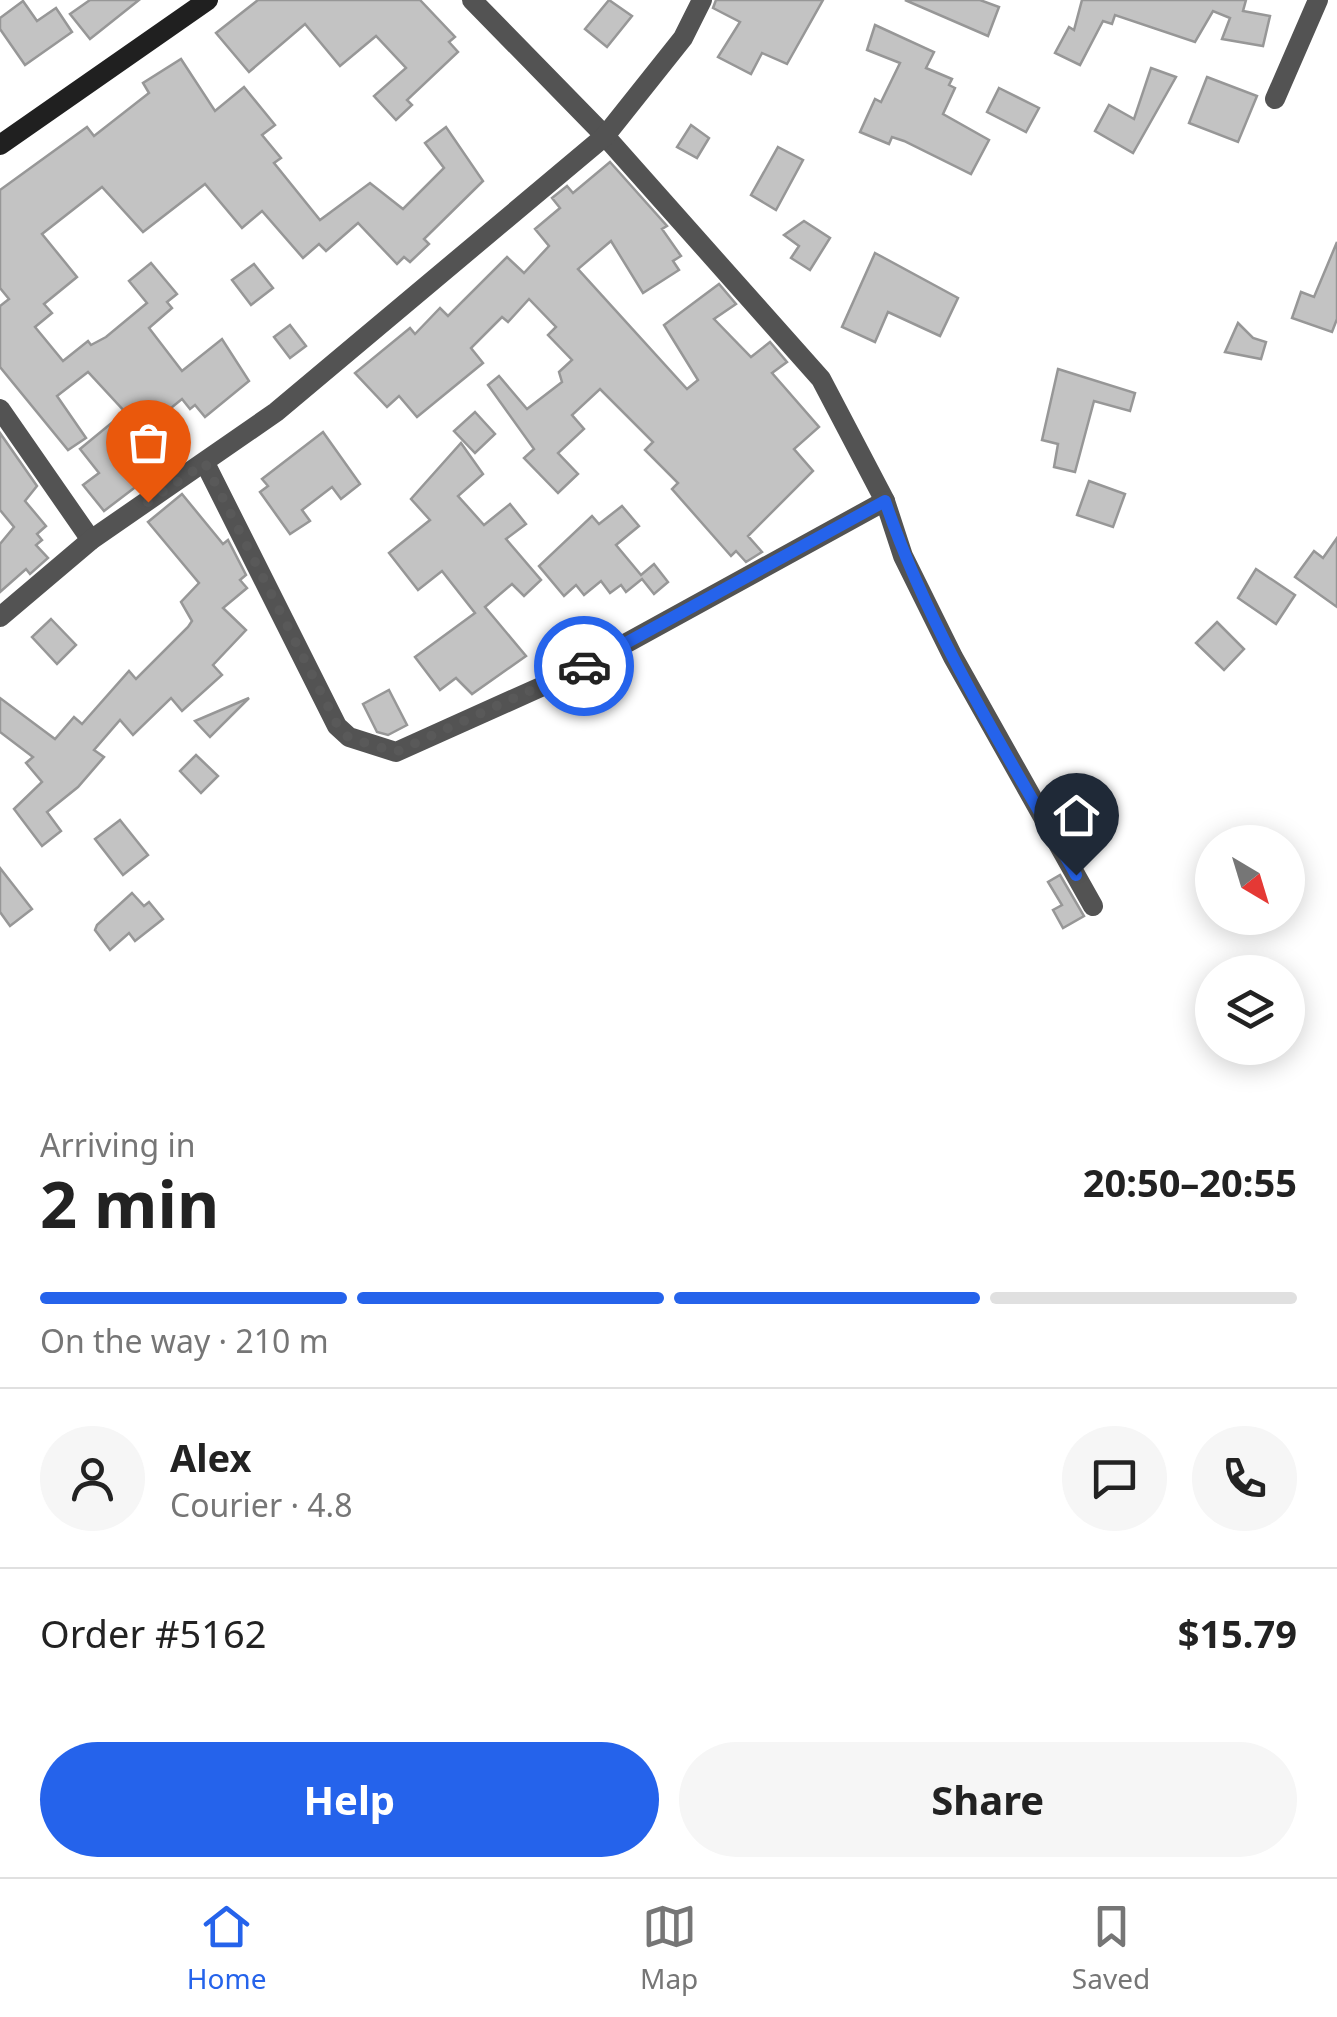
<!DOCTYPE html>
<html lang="en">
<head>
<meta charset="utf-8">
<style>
  body { margin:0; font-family:"Noto Sans",sans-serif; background:#f6f6f6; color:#222; height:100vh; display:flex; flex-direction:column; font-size:38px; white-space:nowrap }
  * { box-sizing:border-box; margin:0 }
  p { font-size:32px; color:#767676 }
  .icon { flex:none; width:55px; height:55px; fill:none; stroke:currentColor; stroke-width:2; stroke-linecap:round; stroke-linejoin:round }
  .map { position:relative; height:1097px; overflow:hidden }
  .drawer { display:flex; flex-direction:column; background:#fff; flex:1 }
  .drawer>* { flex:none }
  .needle { width:65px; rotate:142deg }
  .buttons { position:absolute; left:1195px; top:825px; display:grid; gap:20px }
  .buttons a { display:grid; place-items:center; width:110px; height:110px; border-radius:50%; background:#fff; box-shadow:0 5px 25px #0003; font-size:50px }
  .pin { position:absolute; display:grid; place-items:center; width:85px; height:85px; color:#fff; margin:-102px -42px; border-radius:50% 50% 50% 0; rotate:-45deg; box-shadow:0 0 10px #0007 }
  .pin .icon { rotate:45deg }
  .courier { position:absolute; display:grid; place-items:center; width:100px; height:100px; margin:-50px; border:8px solid #2563eb; border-radius:50%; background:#fff; color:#222; box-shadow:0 2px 12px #0007 }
  .head em { font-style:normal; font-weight:700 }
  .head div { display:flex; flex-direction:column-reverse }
  .head { display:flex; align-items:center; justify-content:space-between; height:170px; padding:0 40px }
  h1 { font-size:65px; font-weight:700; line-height:75px }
  .bar { display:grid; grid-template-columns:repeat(4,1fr); gap:15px 10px; align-content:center; height:120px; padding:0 40px }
  .bar i { height:12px; border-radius:8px; background:#e0e0e0 }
  .bar .current { background:#2563eb }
  .bar p { grid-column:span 4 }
  .line { display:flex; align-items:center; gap:25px; padding:0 40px; border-top:2px solid #e0e0e0 }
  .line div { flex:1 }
  .round { display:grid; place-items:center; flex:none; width:105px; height:105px; border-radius:52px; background:#f6f6f6 }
  .primary-button { display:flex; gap:20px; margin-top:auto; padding:20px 40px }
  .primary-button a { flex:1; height:115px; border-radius:60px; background:#2563eb; color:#fff; font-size:40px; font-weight:700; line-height:115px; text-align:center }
  .primary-button a+a { background:#f6f6f6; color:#222 }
  .tab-bar { display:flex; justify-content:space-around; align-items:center; height:140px; border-top:2px solid #e0e0e0; background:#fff; font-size:28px; color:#767676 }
  .tab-bar a { display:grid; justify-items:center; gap:5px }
  .tab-bar .current { color:#2563eb }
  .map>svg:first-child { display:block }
</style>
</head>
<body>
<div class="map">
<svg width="1337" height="1097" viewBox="0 0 1337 1097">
  <rect width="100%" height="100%" fill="#fff"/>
  <g fill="#c3c3c3" stroke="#979797" stroke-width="2.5">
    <polygon points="90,0 139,0 90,39 70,14"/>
    <polygon points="258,0 420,0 455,37 449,42 458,52 407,100 412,105 396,120 374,96 406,68 376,36 340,66 305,24 249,72 216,33"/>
    <polygon points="609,0 632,16 607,47 585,29"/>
    <polygon points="716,0 823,0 787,64 762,53 751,74 718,57 740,22 713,8"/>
    <polygon points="905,0 980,0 999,7 988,36"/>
    <polygon points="1082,0 1246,0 1243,11 1270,16 1263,46 1222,39 1230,18 1213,11 1195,42 1115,15 1112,24 1103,21 1080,65 1055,53 1069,27 1074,30"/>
    <polygon points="23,1 37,21 56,8 72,32 25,65 0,29 0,18"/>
    <polygon points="875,25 934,52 926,68 952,79 949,85 955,88 943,114 989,140 971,174 904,141 892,137 889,144 860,132 875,99 881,102 900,63 867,50"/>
    <polygon points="181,59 215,111 244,87 275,125 262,135 281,158 274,163 320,220 370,183 403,209 444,168 425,143 446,127 483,181 424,239 429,244 410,262 404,257 397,264 358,223 326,251 319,244 303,258 262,211 242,228 205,184 143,232 102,187 42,234 77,277 44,304 52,313 35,327 63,361 88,341 91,345 106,337 147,303 129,281 151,263 177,294 167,302 172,308 149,328 182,371 222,339 249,381 205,417 195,405 190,409 182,399 118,451 142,482 104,511 83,485 99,473 80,449 125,412 88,372 57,396 86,438 68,450 0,367 0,306 9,299 0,288 0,190 87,127 94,136 149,93 143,83"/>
    <polygon points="1151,68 1176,77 1133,153 1095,131 1109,105 1134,119"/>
    <polygon points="1207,77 1257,96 1238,142 1189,123"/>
    <polygon points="999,88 1039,108 1026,132 987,112"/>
    <polygon points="691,125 709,138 697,158 677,147"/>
    <polygon points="778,147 803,160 776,210 751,195"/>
    <polygon points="610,162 667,226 662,229 681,256 673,261 679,270 643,293 611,241 578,269 687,389 698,380 664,325 719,284 736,304 714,319 751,357 770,342 787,362 772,373 819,427 794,449 813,471 748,536 762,552 746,562 736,551 731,556 672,489 678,483 645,450 653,442 600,389 572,415 584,429 558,453 578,474 558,493 524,458 534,449 488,385 499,376 527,409 562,382 559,372 572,360 548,335 556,327 529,299 508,322 502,317 471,348 483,363 417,417 399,396 387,407 355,373 410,328 415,334 440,308 448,316 507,257 524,273 549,246 535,229 560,208 552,198 567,186 573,193"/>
    <polygon points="804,221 830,238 810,270 791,258 799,246 784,235"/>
    <polygon points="1337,242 1337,319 1332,332 1292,318 1301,292 1314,297"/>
    <polygon points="875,253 958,298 940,336 888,312 875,342 842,327"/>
    <polygon points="254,264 273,288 251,305 232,280"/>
    <polygon points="1238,323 1253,338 1266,342 1261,359 1225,352"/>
    <polygon points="290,325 306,346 290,358 274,337"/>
    <polygon points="1058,369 1135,393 1130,411 1094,401 1075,472 1054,467 1058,444 1042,440"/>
    <polygon points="475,412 495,434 475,453 454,431"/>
    <polygon points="323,432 360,484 341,499 332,487 302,510 310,521 290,534 260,492 268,486 262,479"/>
    <polygon points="0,433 37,486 25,501 46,526 37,534 42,540 36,545 48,558 30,574 26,569 0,592 0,544 14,527 0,510"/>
    <polygon points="461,443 483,474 458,496 484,525 510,504 526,524 506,539 541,580 524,596 512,584 485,607 526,656 472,694 456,678 440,690 415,657 475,613 442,571 418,590 389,553 430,520 411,499"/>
    <polygon points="1089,481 1125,494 1113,527 1077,515"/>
    <polygon points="182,494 223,544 228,540 246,575 240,580 247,588 223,608 246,630 213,665 222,675 182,711 171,698 133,735 120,720 94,750 104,757 78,787 47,812 61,831 42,846 14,809 42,782 26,763 33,757 0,732 0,698 55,739 74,717 82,724 129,671 136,679 188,627 192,621 181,602 199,583 148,522"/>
    <polygon points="622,506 639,526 616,545 641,575 654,564 668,582 654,594 642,579 626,592 621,585 610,593 601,581 584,595 576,585 564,596 539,566 592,516 599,524"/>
    <polygon points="1337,538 1337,607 1295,577 1314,551 1323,558"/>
    <polygon points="1256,569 1295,595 1276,624 1238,598"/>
    <polygon points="51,619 76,645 57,664 32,637"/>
    <polygon points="1217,622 1244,649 1224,670 1196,643"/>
    <polygon points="389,690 407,725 388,735 377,732 363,704"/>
    <polygon points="249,698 210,737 195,721"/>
    <polygon points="196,755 218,776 201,793 180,771"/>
    <polygon points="120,820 148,855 123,875 95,839"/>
    <polygon points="0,868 32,909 10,926 0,912"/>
    <polygon points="1060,875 1084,916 1063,928 1053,910 1062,905 1048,882"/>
    <polygon points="132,893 144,906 149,902 163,919 135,941 129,933 110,950 95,930 97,925"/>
  </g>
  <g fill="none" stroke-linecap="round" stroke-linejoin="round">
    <g stroke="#535353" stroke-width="20">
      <polyline points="472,0 605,136 821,379 885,501 903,556 953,657 1093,906"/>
      <polyline points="1275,99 1318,0"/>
      <polyline points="0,409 91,540"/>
      <polyline points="205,463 337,726 349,737 396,752 572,673 885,501"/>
      <polyline points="0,617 91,540 276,412 605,136 683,38 702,0"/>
    </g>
    <polyline stroke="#202020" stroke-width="20" points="0,145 208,0"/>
  </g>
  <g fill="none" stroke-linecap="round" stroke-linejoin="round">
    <polyline stroke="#595959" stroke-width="10" stroke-dasharray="0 18" points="148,502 205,463 338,726 349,738 396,752 584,666"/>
    <path stroke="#2563eb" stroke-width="12" d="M584 666 885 501C930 634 1007 754 1076 875"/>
  </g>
</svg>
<div class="buttons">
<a><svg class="needle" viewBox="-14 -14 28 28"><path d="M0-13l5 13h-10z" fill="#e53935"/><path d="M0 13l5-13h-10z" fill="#767676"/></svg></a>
<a><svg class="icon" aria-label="layers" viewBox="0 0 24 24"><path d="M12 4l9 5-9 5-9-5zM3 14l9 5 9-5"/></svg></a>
</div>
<div class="pin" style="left:148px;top:502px;background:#ea580c"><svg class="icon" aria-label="bag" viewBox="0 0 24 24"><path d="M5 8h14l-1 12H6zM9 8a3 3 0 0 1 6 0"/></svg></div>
<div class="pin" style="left:1076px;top:875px;background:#1f2937"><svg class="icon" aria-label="home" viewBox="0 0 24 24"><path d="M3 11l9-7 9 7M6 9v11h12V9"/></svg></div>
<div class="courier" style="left:584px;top:666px"><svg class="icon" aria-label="car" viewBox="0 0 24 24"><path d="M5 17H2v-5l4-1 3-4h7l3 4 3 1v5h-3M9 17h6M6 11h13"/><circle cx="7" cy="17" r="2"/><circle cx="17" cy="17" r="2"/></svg></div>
</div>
<section class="drawer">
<div class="head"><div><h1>2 min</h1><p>Arriving in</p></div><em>20:50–20:55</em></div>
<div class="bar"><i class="current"></i><i class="current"></i><i class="current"></i><i></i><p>On the way · 210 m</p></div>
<div class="line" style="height:180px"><a class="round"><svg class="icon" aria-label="person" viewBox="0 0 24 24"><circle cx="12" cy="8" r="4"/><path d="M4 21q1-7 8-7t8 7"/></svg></a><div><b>Alex</b><p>Courier · 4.8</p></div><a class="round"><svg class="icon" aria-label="chat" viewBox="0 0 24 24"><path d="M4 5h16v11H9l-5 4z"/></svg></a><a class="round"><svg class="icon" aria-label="phone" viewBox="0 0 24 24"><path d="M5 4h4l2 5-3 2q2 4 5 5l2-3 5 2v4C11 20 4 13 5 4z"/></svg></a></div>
<div class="line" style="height:130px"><div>Order #5162</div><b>$15.79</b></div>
<div class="primary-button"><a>Help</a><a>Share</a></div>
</section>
<nav class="tab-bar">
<a class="current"><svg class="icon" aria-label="home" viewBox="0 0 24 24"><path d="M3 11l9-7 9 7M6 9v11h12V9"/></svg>Home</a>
<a><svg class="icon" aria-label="map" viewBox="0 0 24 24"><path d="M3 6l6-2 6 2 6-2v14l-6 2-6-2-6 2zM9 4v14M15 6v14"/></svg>Map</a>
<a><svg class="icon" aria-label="saved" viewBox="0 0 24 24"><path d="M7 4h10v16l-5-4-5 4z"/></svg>Saved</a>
</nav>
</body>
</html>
